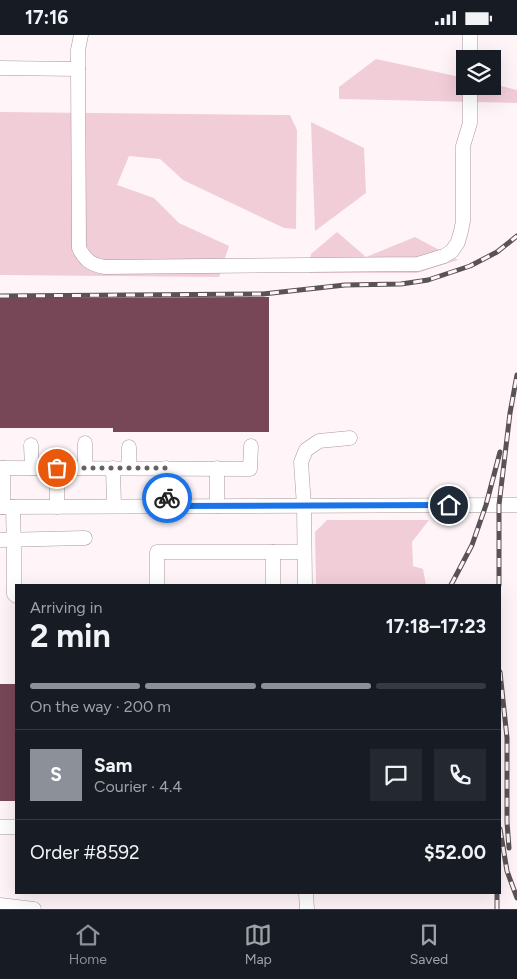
<!DOCTYPE html>
<html lang="en">
<head>
<meta charset="utf-8">
<style>
  body { margin:0; font-family:Figtree,sans-serif; background:#242831; color:#f1f3f6; height:100vh; display:flex; flex-direction:column; font-size:19px; white-space:nowrap }
  * { box-sizing:border-box; margin:0 }
  p { font-size:16px; color:#9ea1a6 }
  .icon { flex:none; width:28px; height:28px; fill:none; stroke:currentColor; stroke-width:2; stroke-linecap:round; stroke-linejoin:round }
  .map { position:relative; flex:1; overflow:hidden }
  .sheet { position:absolute; left:15px; top:549px; width:486px; height:310px; display:flex; flex-direction:column; background:#171b24; border-radius:0px; box-shadow:0 5px 20px #0002 }
  .sheet>* { flex:none }
  .buttons { position:absolute; left:456px; top:15px; display:grid; gap:10px }
  .buttons a { display:grid; place-items:center; width:45px; height:45px; border-radius:0px; background:#171b24; box-shadow:0 5px 20px #0002; font-size:25px }
  .pin { position:absolute; display:grid; place-items:center; width:42px; height:42px; color:#fff; margin:-21px; border:2px solid #fff; border-radius:50%; box-shadow:0 1px 5px #0007 }
  .courier { position:absolute; display:grid; place-items:center; width:50px; height:50px; margin:-25px; border:4px solid #1a73e8; border-radius:50%; background:#fff; color:#222; box-shadow:0 1px 6px #0007 }
  .overview em { font-style:normal; font-weight:700 }
  .overview div { display:flex; flex-direction:column-reverse }
  .overview { display:flex; align-items:center; justify-content:space-between; height:85px; padding:0 15px }
  h1 { font-size:32px; font-weight:700; line-height:38px }
  .bar { display:grid; grid-template-columns:repeat(4,1fr); gap:8px 5px; align-content:center; height:60px; padding:0 15px }
  .bar i { height:6px; border-radius:4px; background:#363941 }
  .bar .selected { background:#8c9099 }
  .bar p { grid-column:span 4 }
  .line { display:flex; align-items:center; gap:12px; padding:0 15px; border-top:1px solid #363941 }
  .line div { flex:1 }
  .round { display:grid; place-items:center; flex:none; width:52px; height:52px; border-radius:0px; background:#242831 }
  .status { display:flex; justify-content:space-between; align-items:center; height:35px; padding:0 25px; background:#171b24; direction:ltr }
  .status svg { height:14px; fill:currentColor }
  .tabs { display:flex; justify-content:space-around; align-items:center; height:70px; border-top:1px solid #363941; background:#171b24; font-size:14px; color:#9ea1a6 }
  .tabs a { display:grid; justify-items:center; gap:2px }
  .tabs .selected { color:#8c9099 }
  .map>svg:first-child { display:block }
</style>
</head>
<body>
<div class="status"><b>17:16</b><svg viewBox="0 0 49 12"><path d="M0 12V9h3v3zM5 12V6h3v6zM10 12V3h3v9zM15 12V0h3v12zM26 1h20v11H26zM47 4h2v5h-2z"/></svg></div>
<div class="map">
<svg width="517" height="874" viewBox="0 0 517 874">
  <rect width="100%" height="100%" fill="#fff5f8"/>
  <g fill="#f1cdd8">
    <polygon points="376,24 465,43 465,51 492,51 493,49 517,55 517,68 339,64 339,52"/>
    <polygon points="0,77 290,80 297,95 296,194 284,193 183,145 160,124 129,121 117,150 154,163 179,188 229,211 219,242 0,240"/>
    <polygon points="311,87 364,113 366,158 315,196"/>
    <polygon points="337,197 366,222 415,202 458,225 417,238 309,238 311,219"/>
    <polygon points="327,485 429,485 412,507 413,531 423,534 426,550 316,550 315,497"/>
  </g>
  <g fill="#774758">
    <polygon points="269,262 269,397 113,397 113,393 0,393 0,263"/>
    <rect x="0" y="649" width="16" height="117"/>
  </g>
  <g fill="none" stroke-linecap="round" stroke-linejoin="round">
    <g stroke="#a5999c" stroke-width="15">
      <g id="minor">
        <polyline points="470,0 470,24"/>
        <polyline points="0,33 78,34 78,15 81,0"/>
        <path d="M78 34 79 213C85 225 90 229 104 232L418 229 444 221 452 216 458 207 461 196 463 186V111L470 88V51"/>
        <polyline points="31,410 32,433"/>
        <polyline points="0,433 250,434 251,411"/>
        <polyline points="57,433 57,472"/>
        <polyline points="85,433 85,408"/>
        <polyline points="113,433 114,471"/>
        <polyline points="129,433 129,412"/>
        <polyline points="166,433 167,471"/>
        <polyline points="217,433 217,471"/>
        <polyline points="0,472 517,470"/>
        <polyline points="3,472 3,433"/>
        <polyline points="13,472 14,517 14,559 16,561"/>
        <polyline points="0,505 85,503"/>
        <polyline points="273,517 273,550"/>
        <polyline points="157,550 157,517 304,517"/>
        <polyline points="305,550 304,471 301,427 306,415 319,406 350,403"/>
        <polyline points="0,792 16,792"/>
        <polyline points="306,858 307,874"/>
        <polyline points="0,870 34,874"/>
      </g>
    </g>
    <use href="#minor" stroke="#fff" stroke-width="14"/>
    <g stroke="#5a5355" stroke-width="5">
      <g id="rail">
        <polyline points="0,261 263,259 345,250 401,249 428,245 470,231 497,217 517,201"/>
        <polyline points="451,550 472,510 486,470 500,417"/>
        <polyline points="499,550 499,470 510,378 517,340"/>
        <polyline points="500,637 507,703 507,787 509,813"/>
        <polyline points="500,794 507,836 517,863"/>
        <polyline points="497,874 497,858"/>
      </g>
    </g>
    <use href="#rail" stroke="#fff5f8" stroke-width="3" stroke-dasharray="9" stroke-linecap="butt"/>
  </g>
  <g fill="none" stroke-linecap="round" stroke-linejoin="round">
    <polyline stroke="#686164" stroke-width="5" stroke-dasharray="0 9" points="57,433 166,433 167,463"/>
    <polyline stroke="#1a73e8" stroke-width="6" points="167,463 167,471 449,470"/>
  </g>
</svg>
<div class="buttons">
<a><svg class="icon" aria-label="layers" viewBox="0 0 24 24"><path d="M12 4l9 5-9 5-9-5zM3 14l9 5 9-5"/></svg></a>
</div>
<div class="pin" style="left:57px;top:433px;background:#ea580c"><svg class="icon" aria-label="bag" viewBox="0 0 24 24"><path d="M5 8h14l-1 12H6zM9 8a3 3 0 0 1 6 0"/></svg></div>
<div class="pin" style="left:449px;top:470px;background:#1f2937"><svg class="icon" aria-label="home" viewBox="0 0 24 24"><path d="M3 11l9-7 9 7M6 9v11h12V9"/></svg></div>
<div class="courier" style="left:167px;top:463px"><svg class="icon" aria-label="bike" viewBox="0 0 24 24"><circle cx="6" cy="16" r="4"/><circle cx="18" cy="16" r="4"/><path d="M6 16l4-8h5l3 8M10 8l3 8H6M13 5h3"/></svg></div>
<section class="sheet">
<div class="overview"><div><h1>2 min</h1><p>Arriving in</p></div><em>17:18–17:23</em></div>
<div class="bar"><i class="selected"></i><i class="selected"></i><i class="selected"></i><i></i><p>On the way · 200 m</p></div>
<div class="line" style="height:90px"><b class="round" style="background:#8c9099;color:#fff">S</b><div><b>Sam</b><p>Courier · 4.4</p></div><a class="round"><svg class="icon" aria-label="chat" viewBox="0 0 24 24"><path d="M4 5h16v11H9l-5 4z"/></svg></a><a class="round"><svg class="icon" aria-label="phone" viewBox="0 0 24 24"><path d="M5 4h4l2 5-3 2q2 4 5 5l2-3 5 2v4C11 20 4 13 5 4z"/></svg></a></div>
<div class="line" style="height:65px"><div>Order #8592</div><b>$52.00</b></div>
</section>
</div>
<nav class="tabs">
<a class="selected"><svg class="icon" aria-label="home" viewBox="0 0 24 24"><path d="M3 11l9-7 9 7M6 9v11h12V9"/></svg>Home</a>
<a><svg class="icon" aria-label="map" viewBox="0 0 24 24"><path d="M3 6l6-2 6 2 6-2v14l-6 2-6-2-6 2zM9 4v14M15 6v14"/></svg>Map</a>
<a><svg class="icon" aria-label="saved" viewBox="0 0 24 24"><path d="M7 4h10v16l-5-4-5 4z"/></svg>Saved</a>
</nav>
</body>
</html>
